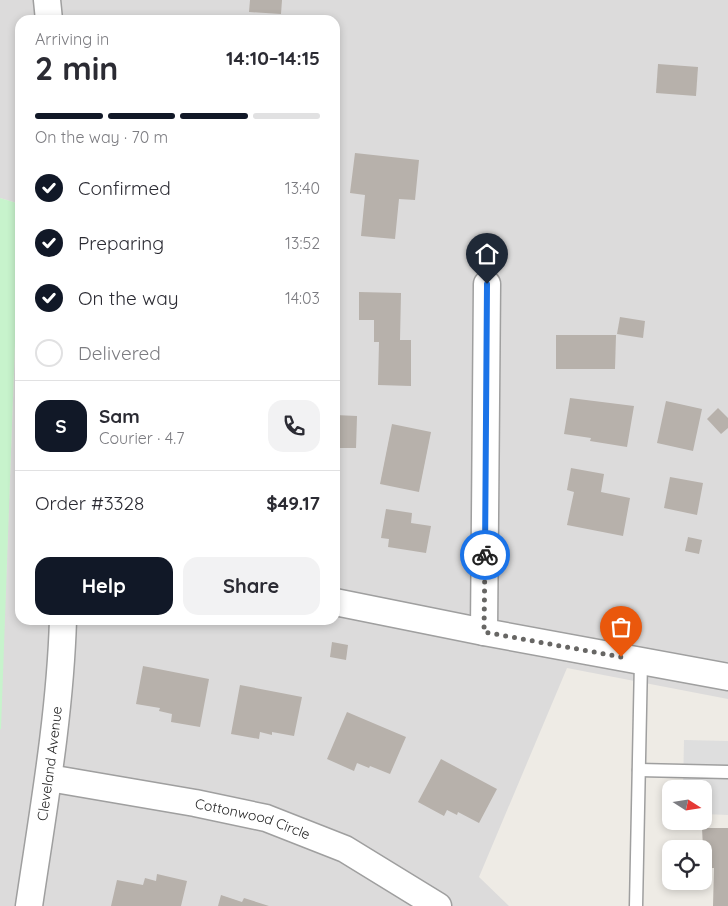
<!DOCTYPE html>
<html lang="en">
<head>
<meta charset="utf-8">
<style>
  body { margin:0; font-family:Quicksand,sans-serif; background:#f2f2f3; color:#2b2b33; height:100vh; display:flex; flex-direction:column; font-size:19px; white-space:nowrap }
  * { box-sizing:border-box; margin:0 }
  p { font-size:16px; color:#7c7c81 }
  .icon { flex:none; width:28px; height:28px; fill:none; stroke:currentColor; stroke-width:2; stroke-linecap:round; stroke-linejoin:round }
  .map { position:relative; flex:1; overflow:hidden }
  .side { position:absolute; left:15px; top:15px; width:325px; height:610px; display:flex; flex-direction:column; background:#fff; border-radius:15px; box-shadow:0 2px 8px #0003 }
  .side>* { flex:none }
  .needle { width:32px; rotate:102deg }
  .controls { position:absolute; left:662px; top:780px; display:grid; gap:10px }
  .controls a { display:grid; place-items:center; width:50px; height:50px; border-radius:10px; background:#fff; box-shadow:0 2px 8px #0003; font-size:25px }
  .pin { position:absolute; display:grid; place-items:center; width:42px; height:42px; color:#fff; margin:-51px -21px; border-radius:50% 50% 50% 0; rotate:-45deg; box-shadow:0 0 5px #0007 }
  .pin .icon { rotate:45deg }
  .courier { position:absolute; display:grid; place-items:center; width:50px; height:50px; margin:-25px; border:4px solid #1a73e8; border-radius:50%; background:#fff; color:#222; box-shadow:0 1px 6px #0007 }
  .summary em { font-style:normal; font-weight:700 }
  .summary div { display:flex; flex-direction:column-reverse }
  .summary { display:flex; align-items:center; justify-content:space-between; height:85px; padding:0 20px }
  h1 { font-size:32px; font-weight:700; line-height:38px }
  .bar { display:grid; grid-template-columns:repeat(4,1fr); gap:8px 5px; align-content:center; height:60px; padding:0 20px }
  .bar i { height:6px; border-radius:4px; background:#e1e1e2 }
  .bar .current { background:#111827 }
  .bar p { grid-column:span 4 }
  .line { display:flex; align-items:center; gap:12px; padding:0 20px; border-top:1px solid #e1e1e2 }
  .line div { flex:1 }
  .round { display:grid; place-items:center; flex:none; width:52px; height:52px; border-radius:15px; background:#f2f2f3 }
  ol { padding:0 20px; list-style:none }
  li { display:flex; align-items:center; gap:15px; height:55px }
  li p { margin-inline-start:auto }
  li .icon { padding:5px; border-radius:50%; background:#111827; color:#fff; stroke-width:4 }
  li:last-child { color:#7c7c81 }
  li i { width:28px; height:28px; border:2px solid #e1e1e2; border-radius:50% }
  .action { display:flex; gap:10px; margin-top:auto; padding:10px 20px }
  .action a { flex:1; height:58px; border-radius:15px; background:#111827; color:#fff; font-size:20px; font-weight:700; line-height:58px; text-align:center }
  .action a+a { background:#f2f2f3; color:#2b2b33 }
  .map>svg:first-child { display:block }
</style>
</head>
<body>
<div class="map">
<svg width="728" height="906" viewBox="0 0 728 906">
  <rect width="100%" height="100%" fill="#eeebe5"/>
  <polygon fill="#dcdbdb" points="0,0 728,0 728,699 567,668 479,877 509,906 0,906 0,729 20,223 20,620 335,620 335,20 20,20 20,204 0,198"/>
  <polygon fill="#c7f3cc" points="0,198 20,204 1,729 0,729"/>
  <polygon fill="#dedede" points="684,740 728,741 728,815 704,814 704,789 683,789"/>
  <g fill="#b7b1ab">
    <polygon points="250,0 282,0 281,14 249,12"/>
    <polygon points="658,64 698,67 696,96 656,93"/>
    <polygon points="355,153 419,160 415,200 399,199 395,239 361,236 365,195 350,193"/>
    <polygon points="359,292 401,293 400,340 411,340 411,386 378,385 379,342 374,342 374,320 359,320"/>
    <polygon points="620,317 645,321 643,338 617,334"/>
    <polygon points="556,335 616,335 615,369 556,369"/>
    <polygon points="570,398 634,406 627,447 590,441 591,438 564,434"/>
    <polygon points="666,401 702,409 693,451 657,443"/>
    <polygon points="718,408 728,418 728,428 721,434 707,419"/>
    <polygon points="335,415 357,416 356,448 335,448"/>
    <polygon points="392,424 431,432 419,492 380,484"/>
    <polygon points="571,468 604,474 601,492 630,498 623,536 567,525 574,492 567,490"/>
    <polygon points="670,477 703,483 697,515 664,508"/>
    <polygon points="335,482 340,482 339,501 335,501"/>
    <polygon points="386,509 412,513 411,523 431,526 426,553 388,547 389,539 381,538"/>
    <polygon points="688,537 702,540 699,554 685,551"/>
    <polygon points="332,642 348,645 346,660 330,657"/>
    <polygon points="143,666 209,679 200,727 171,722 172,714 159,711 160,708 136,704"/>
    <polygon points="240,685 302,697 294,736 272,732 272,735 260,732 259,739 231,734"/>
    <polygon points="347,712 406,737 390,774 370,766 369,768 357,763 354,771 327,759"/>
    <polygon points="441,759 497,789 479,823 458,812 457,815 447,810 444,816 418,802"/>
    <polygon points="702,828 728,828 728,906 713,906 714,868 704,868"/>
    <polygon points="157,874 187,881 181,906 111,906 117,880 143,885 145,878 156,881"/>
    <polygon points="221,895 242,902 244,898 269,906 218,906"/>
  </g>
  <g fill="none" stroke-linecap="round" stroke-linejoin="round">
    <g stroke="#9f9f9f" stroke-width="15">
      <g id="service">
        <polyline points="639,770 728,772"/>
        <polyline points="636,906 641,661"/>
      </g>
    </g>
    <g stroke="#9f9f9f" stroke-width="29">
      <g id="minor">
        <polyline points="47,0 49,20"/>
        <polyline points="335,602 484,632 728,677"/>
        <polyline points="484,632 487,284"/>
        <path id="s1" d="M49 778 195 803 266 818 345 849 438 906"/>
        <path id="s2" d="M29 906C43 811 60 716 63 620"/>
      </g>
    </g>
    <use href="#service" stroke="#fff" stroke-width="12"/>
    <use href="#minor" stroke="#fff" stroke-width="26"/>
  </g>
  <g fill="none" stroke-linecap="round" stroke-linejoin="round">
    <polyline stroke="#676664" stroke-width="5" stroke-dasharray="0 9" points="485,555 484,632 621,657"/>
    <polyline stroke="#1a73e8" stroke-width="6" points="485,555 487,284"/>
  </g>
  <g text-anchor="middle" dominant-baseline="central" stroke-width="4" stroke-linejoin="round" paint-order="stroke">
    <g font-size="14" fill="#1e1e1e" stroke="#fff">
      <text stroke="none"><textPath href="#s2" startOffset="144">Cleveland Avenue</textPath></text>
      <text stroke="none"><textPath href="#s1" startOffset="208">Cottonwood Circle</textPath></text>
    </g>
  </g>
</svg>
<div class="controls">
<a><svg class="needle" viewBox="-14 -14 28 28"><path d="M0-13l5 13h-10z" fill="#e53935"/><path d="M0 13l5-13h-10z" fill="#7c7c81"/></svg></a>
<a><svg class="icon" aria-label="locate" viewBox="0 0 24 24"><circle cx="12" cy="12" r="6"/><path d="M12 2v4M12 18v4M2 12h4M18 12h4"/></svg></a>
</div>
<div class="pin" style="left:621px;top:657px;background:#ea580c"><svg class="icon" aria-label="bag" viewBox="0 0 24 24"><path d="M5 8h14l-1 12H6zM9 8a3 3 0 0 1 6 0"/></svg></div>
<div class="pin" style="left:487px;top:284px;background:#1f2937"><svg class="icon" aria-label="home" viewBox="0 0 24 24"><path d="M3 11l9-7 9 7M6 9v11h12V9"/></svg></div>
<div class="courier" style="left:485px;top:555px"><svg class="icon" aria-label="bike" viewBox="0 0 24 24"><circle cx="6" cy="16" r="4"/><circle cx="18" cy="16" r="4"/><path d="M6 16l4-8h5l3 8M10 8l3 8H6M13 5h3"/></svg></div>
<section class="side">
<div class="summary"><div><h1>2 min</h1><p>Arriving in</p></div><em>14:10–14:15</em></div>
<div class="bar"><i class="current"></i><i class="current"></i><i class="current"></i><i></i><p>On the way · 70 m</p></div>
<ol>
<li><svg class="icon" aria-label="check" viewBox="0 0 24 24"><path d="M5 12l5 5 9-10"/></svg>Confirmed<p>13:40</p></li>
<li><svg class="icon" aria-label="check" viewBox="0 0 24 24"><path d="M5 12l5 5 9-10"/></svg>Preparing<p>13:52</p></li>
<li><svg class="icon" aria-label="check" viewBox="0 0 24 24"><path d="M5 12l5 5 9-10"/></svg>On the way<p>14:03</p></li>
<li><i></i>Delivered</li>
</ol>
<div class="line" style="height:90px"><b class="round" style="background:#111827;color:#fff">S</b><div><b>Sam</b><p>Courier · 4.7</p></div><a class="round"><svg class="icon" aria-label="phone" viewBox="0 0 24 24"><path d="M5 4h4l2 5-3 2q2 4 5 5l2-3 5 2v4C11 20 4 13 5 4z"/></svg></a></div>
<div class="line" style="height:65px"><div>Order #3328</div><b>$49.17</b></div>
<div class="action"><a>Help</a><a>Share</a></div>
</section>
</div>
</body>
</html>
